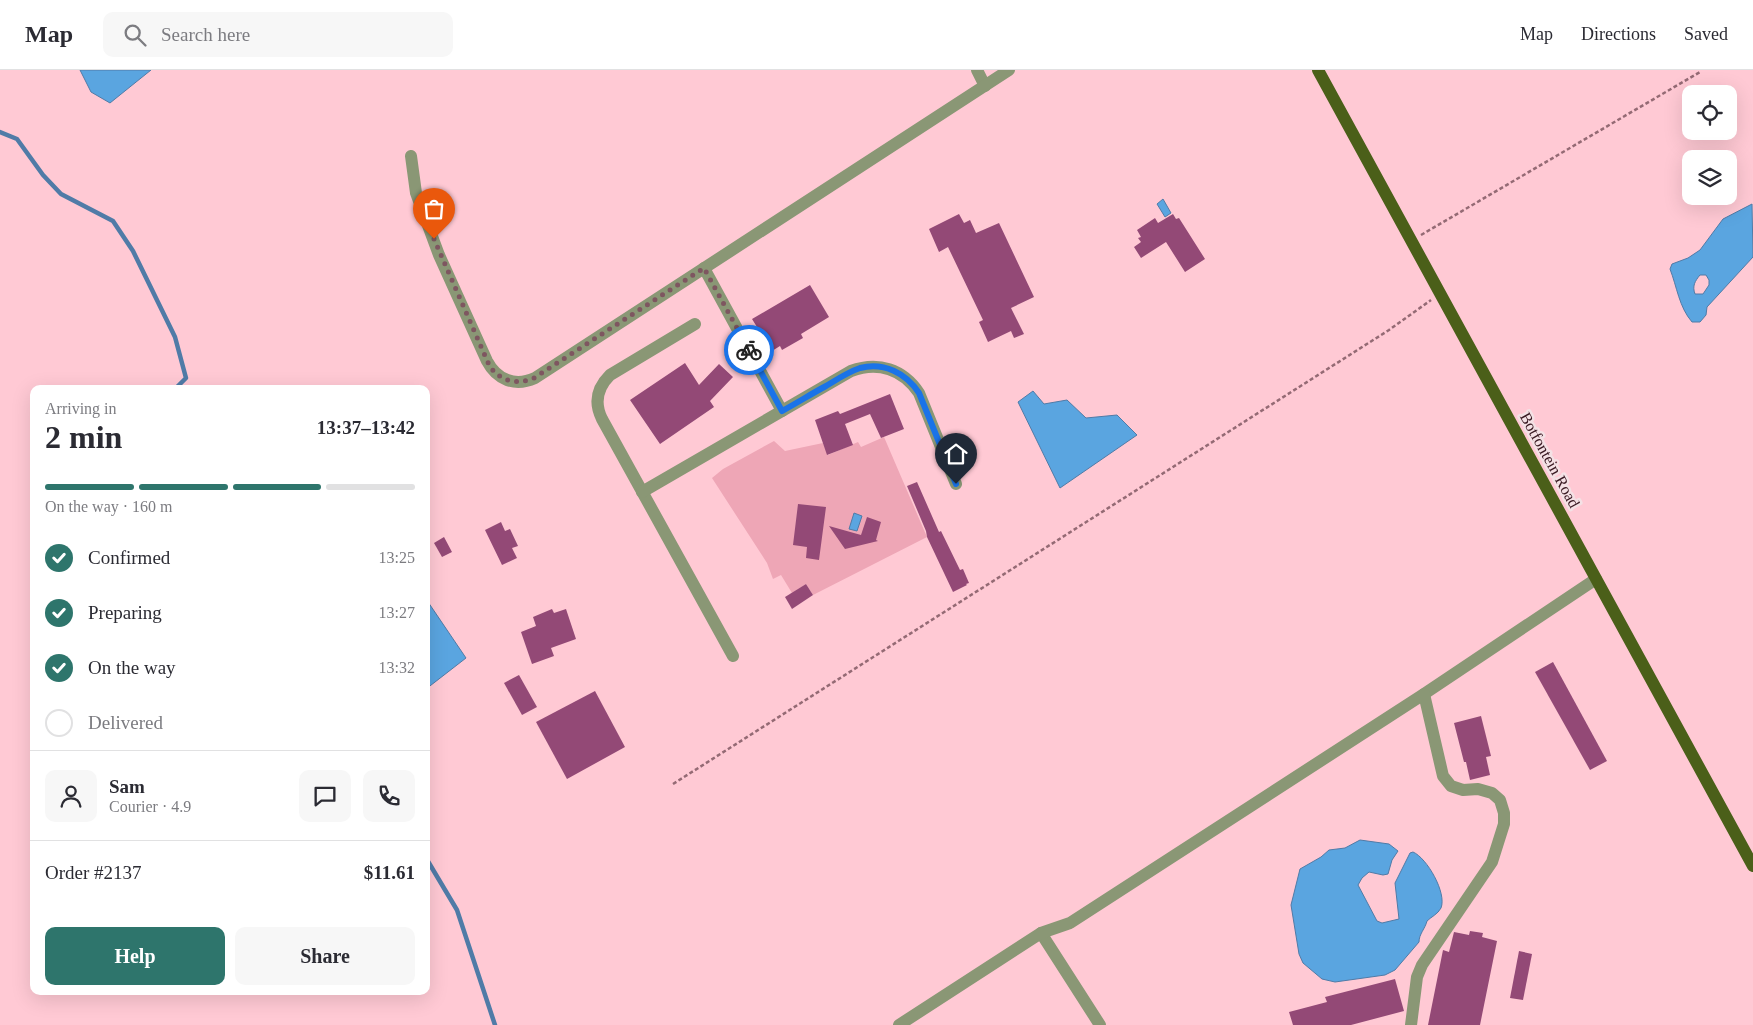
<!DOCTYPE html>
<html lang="en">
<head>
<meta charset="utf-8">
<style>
  body { margin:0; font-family:"Times New Roman",serif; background:#f7f7f7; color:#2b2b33; height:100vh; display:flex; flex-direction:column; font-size:19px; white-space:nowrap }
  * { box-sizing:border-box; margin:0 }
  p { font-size:16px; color:#7c7c81 }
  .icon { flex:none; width:28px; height:28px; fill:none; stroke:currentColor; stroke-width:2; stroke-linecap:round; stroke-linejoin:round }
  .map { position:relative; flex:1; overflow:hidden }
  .drawer { position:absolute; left:30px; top:315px; width:400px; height:610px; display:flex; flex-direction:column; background:#fff; border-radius:10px; box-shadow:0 5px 20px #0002 }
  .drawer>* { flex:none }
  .controls { position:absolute; left:1682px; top:15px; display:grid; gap:10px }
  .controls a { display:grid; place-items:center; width:55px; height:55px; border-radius:10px; background:#fff; box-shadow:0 5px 20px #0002; font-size:25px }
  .pin { position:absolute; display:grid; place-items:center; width:42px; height:42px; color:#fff; margin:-51px -21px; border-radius:50% 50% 50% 0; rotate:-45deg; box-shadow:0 0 5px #0007 }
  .pin .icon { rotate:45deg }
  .courier { position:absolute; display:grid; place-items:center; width:50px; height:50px; margin:-25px; border:4px solid #1a73e8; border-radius:50%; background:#fff; color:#222; box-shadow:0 1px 6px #0007 }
  .summary em { font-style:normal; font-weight:600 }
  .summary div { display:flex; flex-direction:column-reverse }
  .summary { display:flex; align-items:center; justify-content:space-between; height:85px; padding:0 15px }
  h1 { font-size:32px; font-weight:600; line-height:38px }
  .bar { display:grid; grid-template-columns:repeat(4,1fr); gap:8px 5px; align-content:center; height:60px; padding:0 15px }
  .bar i { height:6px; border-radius:4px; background:#e1e1e2 }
  .bar .active { background:#2e756c }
  .bar p { grid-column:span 4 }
  .line { display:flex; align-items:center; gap:12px; padding:0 15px; border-top:1px solid #e1e1e2 }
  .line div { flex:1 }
  .round { display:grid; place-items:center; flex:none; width:52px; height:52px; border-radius:10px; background:#f7f7f7 }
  ol { padding:0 15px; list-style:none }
  li { display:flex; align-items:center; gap:15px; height:55px }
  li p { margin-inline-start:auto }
  li .icon { padding:5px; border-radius:50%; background:#2e756c; color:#fff; stroke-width:4 }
  li:last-child { color:#7c7c81 }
  li i { width:28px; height:28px; border:2px solid #e1e1e2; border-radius:50% }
  .action { display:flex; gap:10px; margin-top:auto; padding:10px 15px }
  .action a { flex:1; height:58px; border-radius:10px; background:#2e756c; color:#fff; font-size:20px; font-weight:600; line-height:58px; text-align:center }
  .action a+a { background:#f7f7f7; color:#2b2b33 }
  header { display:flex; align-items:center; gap:30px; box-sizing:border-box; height:70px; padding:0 25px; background:#fff; border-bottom:1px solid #e1e1e2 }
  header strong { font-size:24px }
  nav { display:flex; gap:28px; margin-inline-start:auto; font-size:18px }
  .search { width:350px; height:45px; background:#f7f7f7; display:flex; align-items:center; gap:12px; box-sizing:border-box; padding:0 18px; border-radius:10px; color:#7c7c81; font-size:19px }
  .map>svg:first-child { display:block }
</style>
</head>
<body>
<header>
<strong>Map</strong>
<div class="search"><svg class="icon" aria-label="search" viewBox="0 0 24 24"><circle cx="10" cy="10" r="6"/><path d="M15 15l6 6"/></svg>Search here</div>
<nav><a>Map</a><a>Directions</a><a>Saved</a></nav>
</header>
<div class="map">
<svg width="1753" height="955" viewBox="0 0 1753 955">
  <rect width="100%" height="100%" fill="#ffc9d4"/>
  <polygon fill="#eea6b6" points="884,367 927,467 813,525 806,514 792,523 781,505 773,509 767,493 712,408 723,399 774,371 785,381 823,373 828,385 858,372 861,377"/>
  <g fill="#5aa5e0" stroke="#507ba7" fill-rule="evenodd">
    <polygon points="80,0 151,0 110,33 91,22"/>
    <polygon points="1163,129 1171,143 1165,147 1157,134"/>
    <path d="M1752 134 1753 187 1707 237 1706 245 1700 252H1692C1679 237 1677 217 1670 199L1672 194 1688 188 1700 180 1723 149ZM1706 205 1709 210V215L1703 224H1695C1692 216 1695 211 1700 205Z"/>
    <polygon points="1033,321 1044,334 1067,330 1086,348 1117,345 1137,365 1060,418 1018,332"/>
    <polygon points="854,443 862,446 857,461 849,459"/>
    <polygon points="426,529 466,588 426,619"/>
    <path d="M1360 770 1389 774 1398 781 1392 790 1388 804 1383 805 1369 802 1362 808 1358 815 1377 851 1382 853 1399 849 1395 813 1410 783 1413 782C1427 788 1447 823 1441 838 1438 844 1431 847 1427 851 1425 859 1419 864 1419 872L1395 900 1385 905 1335 912 1322 909 1303 893 1299 884 1291 835 1300 799 1321 787 1329 780 1345 778Z"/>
  </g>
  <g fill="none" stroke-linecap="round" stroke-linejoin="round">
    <g stroke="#507ba7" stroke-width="4.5">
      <polyline points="0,62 17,69 43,105 61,124 113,151 133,181 175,267 186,308 175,319"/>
      <polyline points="426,788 457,840 495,955"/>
    </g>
  </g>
  <g fill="#934976">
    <polygon points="959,144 964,153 970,150 976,163 999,153 1034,227 1011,238 1024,264 1014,268 1011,261 988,272 979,252 983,250 948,177 939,182 929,159"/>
    <polygon points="1173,144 1176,149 1179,148 1205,189 1185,202 1166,172 1141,188 1134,177 1141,172 1138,168 1141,167 1137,160 1155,148 1158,153"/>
    <polygon points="810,215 829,247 801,264 803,268 782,280 780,276 772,281 752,249"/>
    <polygon points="685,293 699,315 719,294 733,307 710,331 714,337 660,374 630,330"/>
    <polygon points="890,324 904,359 881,368 870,344 845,354 853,375 827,385 815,350 838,341 840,344"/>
    <polygon points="917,412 939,462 941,461 960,500 963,499 969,513 966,514 967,515 953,522 927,467 926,461 907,416"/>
    <polygon points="798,434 826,437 819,490 806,488 807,477 793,475"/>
    <polygon points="867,447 881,452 876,470 878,471 845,479 829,456 861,465"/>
    <polygon points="501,452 505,461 510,459 518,476 512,478 517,488 502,495 485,460"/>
    <polygon points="444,467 452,482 442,487 434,473"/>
    <polygon points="806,514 813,525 792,539 785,527"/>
    <polygon points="552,539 554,543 566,539 576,569 551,578 554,586 532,594 521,562 536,556 533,547"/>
    <polygon points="1553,592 1607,691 1590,700 1535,602"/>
    <polygon points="519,605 537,637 522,645 504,613"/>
    <polygon points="595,621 625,677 567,709 536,652"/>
    <polygon points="1481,646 1491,686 1486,687 1490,705 1470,710 1466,692 1464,692 1454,653"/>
    <polygon points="1470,861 1483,863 1482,867 1497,871 1480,955 1428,955 1443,880 1449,882 1454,862 1469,865"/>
    <polygon points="1519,881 1532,884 1523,930 1510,928"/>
    <polygon points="1395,909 1404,941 1351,955 1293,955 1289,942 1327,932 1325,927"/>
  </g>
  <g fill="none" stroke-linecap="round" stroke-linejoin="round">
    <g stroke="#946a74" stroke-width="2.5" stroke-dasharray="4 2.5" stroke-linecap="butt">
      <polyline points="1421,165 1700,2"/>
      <polyline points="673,714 1389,260 1431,230"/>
    </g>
    <g stroke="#8a9775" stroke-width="12">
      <polyline points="977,0 985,16"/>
      <path d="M411 86 416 123 439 185 487 291C497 310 515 317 535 308L1009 0"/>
      <polyline points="704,198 782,341"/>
      <path d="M695 254 610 305C597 318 594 333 602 349L733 586"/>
      <path d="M642 422 851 301C878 291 903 299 919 323L956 414"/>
      <polyline points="1041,863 1100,955"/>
      <polyline points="899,955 1041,863 1070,853 1424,624 1596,509"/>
      <polyline points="1411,955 1417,907 1422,895 1492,792 1504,754 1504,743 1500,730 1492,723 1478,719 1463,720 1451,716 1443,706 1424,624"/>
    </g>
    <polyline stroke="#4b5f19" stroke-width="12" points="1318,0 1753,796"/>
  </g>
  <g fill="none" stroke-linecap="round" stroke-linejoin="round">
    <path stroke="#7e5660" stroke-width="5" stroke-dasharray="0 9" d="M434 169 490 297C502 312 517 315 534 308L704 198 749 280"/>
    <path stroke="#1a73e8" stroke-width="6" d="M749 280 782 341C797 333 811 324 826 316 836 310 848 302 860 298 884 292 906 303 919 323L956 414"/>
  </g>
  <g text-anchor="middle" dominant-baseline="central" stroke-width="5" stroke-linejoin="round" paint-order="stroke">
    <g font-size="16" fill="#381821" stroke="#f4e1e5">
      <text transform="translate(1550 390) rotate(61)">Botfontein Road</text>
    </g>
  </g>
</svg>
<div class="controls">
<a><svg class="icon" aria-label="locate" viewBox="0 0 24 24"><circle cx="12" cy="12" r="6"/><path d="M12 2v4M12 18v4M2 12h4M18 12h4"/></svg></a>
<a><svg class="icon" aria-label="layers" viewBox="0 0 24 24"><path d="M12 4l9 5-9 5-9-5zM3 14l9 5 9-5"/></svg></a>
</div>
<div class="pin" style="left:434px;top:169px;background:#ea580c"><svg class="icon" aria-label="bag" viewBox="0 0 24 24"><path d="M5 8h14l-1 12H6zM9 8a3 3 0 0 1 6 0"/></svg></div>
<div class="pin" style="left:956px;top:414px;background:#1f2937"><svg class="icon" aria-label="home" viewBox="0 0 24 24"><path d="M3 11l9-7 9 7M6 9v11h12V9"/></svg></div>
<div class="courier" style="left:749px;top:280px"><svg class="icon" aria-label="bike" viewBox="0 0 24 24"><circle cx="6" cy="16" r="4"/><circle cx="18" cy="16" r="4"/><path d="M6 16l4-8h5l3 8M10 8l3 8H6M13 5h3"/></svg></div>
<section class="drawer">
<div class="summary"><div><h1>2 min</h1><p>Arriving in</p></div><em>13:37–13:42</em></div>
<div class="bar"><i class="active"></i><i class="active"></i><i class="active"></i><i></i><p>On the way · 160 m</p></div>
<ol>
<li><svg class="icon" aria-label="check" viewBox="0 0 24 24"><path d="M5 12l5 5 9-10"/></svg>Confirmed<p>13:25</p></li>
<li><svg class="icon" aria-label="check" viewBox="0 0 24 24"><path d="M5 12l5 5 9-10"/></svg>Preparing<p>13:27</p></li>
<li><svg class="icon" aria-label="check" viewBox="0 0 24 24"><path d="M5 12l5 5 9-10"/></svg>On the way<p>13:32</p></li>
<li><i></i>Delivered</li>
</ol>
<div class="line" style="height:90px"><a class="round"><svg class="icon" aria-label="person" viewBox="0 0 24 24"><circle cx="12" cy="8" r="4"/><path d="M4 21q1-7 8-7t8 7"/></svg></a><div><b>Sam</b><p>Courier · 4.9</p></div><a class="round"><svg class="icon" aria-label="chat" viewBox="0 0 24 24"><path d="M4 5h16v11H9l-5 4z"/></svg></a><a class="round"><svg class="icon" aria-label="phone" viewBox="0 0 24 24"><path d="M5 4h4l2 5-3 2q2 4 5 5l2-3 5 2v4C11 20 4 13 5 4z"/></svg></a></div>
<div class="line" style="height:65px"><div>Order #2137</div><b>$11.61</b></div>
<div class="action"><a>Help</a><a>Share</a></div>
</section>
</div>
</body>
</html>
